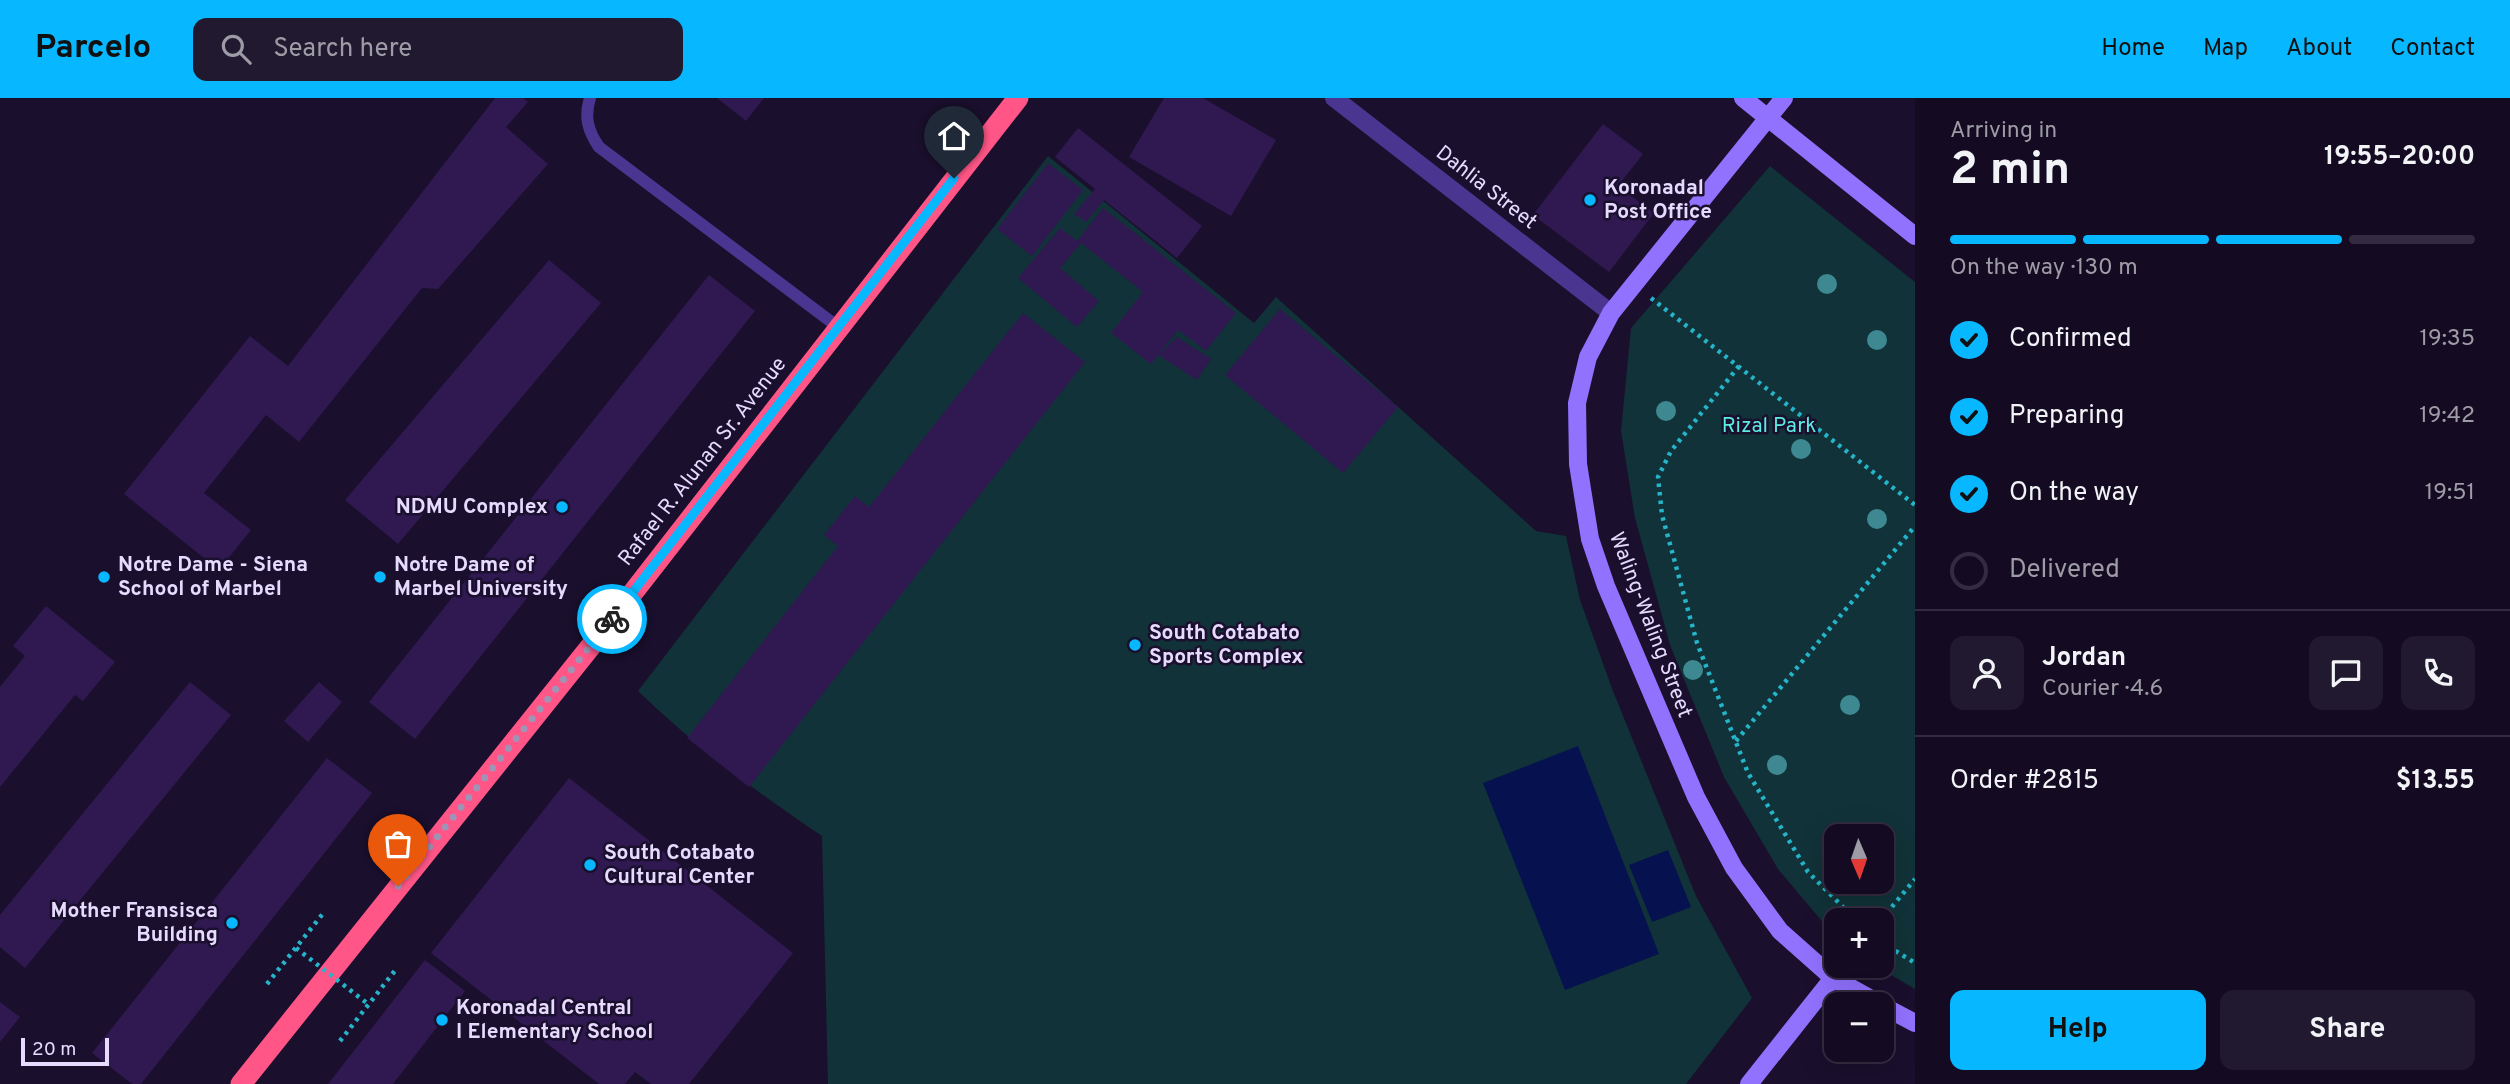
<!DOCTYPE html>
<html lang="en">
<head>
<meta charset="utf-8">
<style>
  body { margin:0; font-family:Overpass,sans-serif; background:#21192f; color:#f1f3f6; height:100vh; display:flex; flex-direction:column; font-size:26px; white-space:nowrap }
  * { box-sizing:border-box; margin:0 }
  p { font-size:23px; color:#9d9ba5 }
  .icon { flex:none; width:38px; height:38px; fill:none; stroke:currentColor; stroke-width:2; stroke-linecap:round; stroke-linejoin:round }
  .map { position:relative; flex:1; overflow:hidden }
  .drawer { display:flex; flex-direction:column; background:#140b22; width:595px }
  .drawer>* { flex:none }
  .needle { width:46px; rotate:178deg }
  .tools { position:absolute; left:1824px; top:726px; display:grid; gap:14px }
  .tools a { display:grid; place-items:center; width:70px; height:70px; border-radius:14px; background:#140b22; box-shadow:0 7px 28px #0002,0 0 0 2px #332b40; font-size:35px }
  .scale { position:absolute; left:21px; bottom:18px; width:88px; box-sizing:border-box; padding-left:7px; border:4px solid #e6dbff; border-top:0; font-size:19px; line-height:24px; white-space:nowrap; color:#e6dbff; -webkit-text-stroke:5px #1a0f2d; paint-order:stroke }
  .pin { position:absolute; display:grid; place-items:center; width:60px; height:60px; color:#fff; margin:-72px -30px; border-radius:50% 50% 50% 0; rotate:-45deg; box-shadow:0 0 7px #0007 }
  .pin .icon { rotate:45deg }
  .courier { position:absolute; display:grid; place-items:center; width:70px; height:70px; margin:-35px; border:5px solid #07b7ff; border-radius:50%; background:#fff; color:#222; box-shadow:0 2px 9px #0007 }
  .head em { font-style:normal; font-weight:700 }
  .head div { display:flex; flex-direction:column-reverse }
  .head { display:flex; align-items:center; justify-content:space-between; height:119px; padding:0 35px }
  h1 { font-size:46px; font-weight:700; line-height:52px }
  .bar { display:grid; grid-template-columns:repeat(4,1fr); gap:10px 7px; align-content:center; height:84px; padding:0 35px }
  .bar i { height:9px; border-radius:5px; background:#332b40 }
  .bar .active { background:#07b7ff }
  .bar p { grid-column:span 4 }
  .line { display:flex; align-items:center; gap:18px; padding:0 35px; border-top:2px solid #332b40 }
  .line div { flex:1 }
  .round { display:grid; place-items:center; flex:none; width:74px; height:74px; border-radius:14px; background:#21192f }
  ol { padding:0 35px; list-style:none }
  li { display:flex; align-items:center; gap:21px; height:77px }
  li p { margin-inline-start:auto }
  li .icon { padding:7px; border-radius:50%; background:#07b7ff; color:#111; stroke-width:4 }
  li:last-child { color:#9d9ba5 }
  li i { width:38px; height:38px; border:4px solid #332b40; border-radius:50% }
  .button { display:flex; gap:14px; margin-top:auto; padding:14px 35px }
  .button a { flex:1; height:80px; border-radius:14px; background:#07b7ff; color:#111; font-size:28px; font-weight:700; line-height:80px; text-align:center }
  .button a+a { background:#21192f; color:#f1f3f6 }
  header { display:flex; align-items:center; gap:42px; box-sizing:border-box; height:98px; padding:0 35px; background:#07b7ff; color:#111 }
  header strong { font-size:33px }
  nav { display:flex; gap:38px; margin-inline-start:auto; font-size:24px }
  .search { width:490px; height:63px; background:#21192f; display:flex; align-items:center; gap:18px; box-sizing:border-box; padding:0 24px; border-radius:14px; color:#9d9ba5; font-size:26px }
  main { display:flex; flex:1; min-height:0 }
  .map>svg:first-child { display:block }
</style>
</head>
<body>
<header>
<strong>Parcelo</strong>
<div class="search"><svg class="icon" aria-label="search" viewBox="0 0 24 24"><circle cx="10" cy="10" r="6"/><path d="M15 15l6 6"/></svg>Search here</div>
<nav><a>Home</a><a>Map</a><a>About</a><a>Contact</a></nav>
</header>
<main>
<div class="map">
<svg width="1915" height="986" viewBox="0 0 1915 986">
  <rect width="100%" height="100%" fill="#1a0f2d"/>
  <g fill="#113238" fill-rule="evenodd">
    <path d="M1048 58 1254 225 1276 199 1536 433 1566 438 1580 502 1613 593 1696 798 1752 900 1686 986H828L822 738C756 694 695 648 638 593Z"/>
    <path d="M1770 68 1915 184V891L1876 868H1881V822H1836V840L1778 771 1724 679 1670 547 1635 420 1621 333 1631 230ZM1836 738H1881V784H1836Z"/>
  </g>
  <g fill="#06124f">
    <polygon points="1578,648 1659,856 1565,892 1483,685"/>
    <polygon points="1668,752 1691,809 1652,824 1629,767"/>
  </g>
  <g fill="#2f1950">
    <polygon points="495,0 523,0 528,4 506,29 548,66 438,191 422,190 299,344 266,317 204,395 251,432 219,472 124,396 250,238 288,268"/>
    <polygon points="717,0 764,0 746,23"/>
    <polygon points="1164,0 1203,0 1276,42 1231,118 1129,59"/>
    <polygon points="1603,26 1643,56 1618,88 1654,115 1609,174 1533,117"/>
    <polygon points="1078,30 1202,128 1177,160 1104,102 1086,124 1074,116 1095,91 1055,59"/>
    <polygon points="1048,65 1083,92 1032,158 997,131"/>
    <polygon points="1103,110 1236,215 1206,253 1178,232 1158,257 1177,239 1211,261 1197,282 1158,257 1151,266 1111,235 1143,194 1081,145 1060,170 1099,203 1077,229 1018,180 1060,130 1077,143"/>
    <polygon points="549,162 601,205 398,446 345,402"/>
    <polygon points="709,177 755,213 415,641 369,604"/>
    <polygon points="1280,211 1398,309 1343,375 1225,277"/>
    <polygon points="1023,215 1085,264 749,689 687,640 838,448 824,437 855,398 869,409"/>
    <polygon points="46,508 115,564 83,603 75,597 0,689 0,589 25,558 13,548"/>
    <polygon points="190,584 231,617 25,870 0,849 0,817"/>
    <polygon points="319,584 342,604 308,644 284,623"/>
    <polygon points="327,660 372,695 141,986 132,986 92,955"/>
    <polygon points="569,680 793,855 689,986 651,986 635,974 625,986 599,986 431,855"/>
    <polygon points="425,862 465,893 393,986 328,986"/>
    <polygon points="0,904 20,919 0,944"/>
  </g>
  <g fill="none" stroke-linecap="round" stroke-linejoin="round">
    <g stroke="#25b4c9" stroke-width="4.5" stroke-dasharray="3.5 5" stroke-linecap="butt">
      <polyline points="1651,200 1915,407"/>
      <polyline points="1739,268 1671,353 1658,379 1662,417 1697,545 1748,675 1808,774 1856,822"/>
      <polyline points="1736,643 1915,428"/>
      <polyline points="1881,822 1915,781"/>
      <polyline points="1881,844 1915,865"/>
      <polyline points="267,886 325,813"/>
      <polyline points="340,943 397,870"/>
    </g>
    <path stroke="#4a3690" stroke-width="12" d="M590 0C584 19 588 33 599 49L838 229"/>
    <polyline stroke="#4a3690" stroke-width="18" points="1334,0 1611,215"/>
    <g stroke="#9172ff" stroke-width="18">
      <polyline points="1743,0 1915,138"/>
      <polyline points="1784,0 1611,215 1588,259 1577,305 1578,366 1590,441 1606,488 1696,699 1734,770 1780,833 1833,880 1880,906"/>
      <polyline points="1881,907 1915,925"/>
      <polyline points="1749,986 1833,880"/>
    </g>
    <polyline stroke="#ff5687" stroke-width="21" points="241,986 603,533 1018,0"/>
    <polyline stroke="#25b4c9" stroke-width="4.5" stroke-dasharray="3.5 5" stroke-linecap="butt" points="296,850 368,906"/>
  </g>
  <g fill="#3e8991">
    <circle cx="1827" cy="186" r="10"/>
    <circle cx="1877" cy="242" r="10"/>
    <circle cx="1666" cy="313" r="10"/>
    <circle cx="1801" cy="351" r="10"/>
    <circle cx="1877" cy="421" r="10"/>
    <circle cx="1693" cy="572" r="10"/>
    <circle cx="1850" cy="607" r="10"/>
    <circle cx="1777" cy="667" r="10"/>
  </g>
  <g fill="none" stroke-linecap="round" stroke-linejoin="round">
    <polyline stroke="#9f94b6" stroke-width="7" stroke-dasharray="0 12.6" points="398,788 612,521"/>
    <polyline stroke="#07b7ff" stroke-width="9" points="612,521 954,80"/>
  </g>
  <g fill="#07b7ff" stroke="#1a0f2d" stroke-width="2.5">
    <circle cx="1590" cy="102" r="7"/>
    <circle cx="562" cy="409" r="7"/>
    <circle cx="104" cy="479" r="7"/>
    <circle cx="380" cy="479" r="7"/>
    <circle cx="1135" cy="547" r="7"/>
    <circle cx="590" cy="767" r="7"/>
    <circle cx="232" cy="825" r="7"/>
    <circle cx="442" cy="922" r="7"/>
  </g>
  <g text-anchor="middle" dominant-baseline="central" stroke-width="5" stroke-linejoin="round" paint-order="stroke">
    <g font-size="21" fill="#e6dbff" stroke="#1a0f2d">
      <text transform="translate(1486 90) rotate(38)">Dahlia Street</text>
      <text transform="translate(703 364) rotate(-52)">Rafael R. Alunan Sr. Avenue</text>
      <text transform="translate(1650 527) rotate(69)">Waling-Waling Street</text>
    </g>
    <g font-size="21" font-weight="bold" fill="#e6dbff" stroke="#1a0f2d" text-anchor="start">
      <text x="1604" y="90">Koronadal<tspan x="1604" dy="24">Post Office</tspan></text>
      <text x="548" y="409" text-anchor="end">NDMU Complex</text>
      <text x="118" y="467">Notre Dame - Siena<tspan x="118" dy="24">School of Marbel</tspan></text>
      <text x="394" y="467">Notre Dame of<tspan x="394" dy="24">Marbel University</tspan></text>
      <text x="1149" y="535">South Cotabato<tspan x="1149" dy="24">Sports Complex</tspan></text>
      <text x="604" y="755">South Cotabato<tspan x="604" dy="24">Cultural Center</tspan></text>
      <text x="218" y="813" text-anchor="end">Mother Fransisca<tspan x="218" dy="24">Building</tspan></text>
      <text x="456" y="910">Koronadal Central<tspan x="456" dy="24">I Elementary School</tspan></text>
    </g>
    <g font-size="21" fill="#5bece3" stroke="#1a0f2d">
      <text x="1769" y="328">Rizal Park</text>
    </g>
  </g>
</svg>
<div class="tools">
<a><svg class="needle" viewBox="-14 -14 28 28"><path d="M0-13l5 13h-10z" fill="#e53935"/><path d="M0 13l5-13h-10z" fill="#9d9ba5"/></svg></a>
<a>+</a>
<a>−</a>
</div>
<div class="scale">20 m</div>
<div class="pin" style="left:398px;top:788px;background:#ea580c"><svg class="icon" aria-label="bag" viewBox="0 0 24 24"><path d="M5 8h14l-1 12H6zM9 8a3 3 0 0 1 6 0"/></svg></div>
<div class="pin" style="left:954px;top:80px;background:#1f2937"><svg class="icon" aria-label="home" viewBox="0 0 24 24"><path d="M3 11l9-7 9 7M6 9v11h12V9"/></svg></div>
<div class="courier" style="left:612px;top:521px"><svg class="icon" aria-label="bike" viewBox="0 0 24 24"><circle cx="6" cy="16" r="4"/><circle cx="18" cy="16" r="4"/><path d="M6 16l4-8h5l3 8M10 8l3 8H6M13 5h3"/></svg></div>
</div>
<section class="drawer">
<div class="head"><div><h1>2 min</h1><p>Arriving in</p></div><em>19:55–20:00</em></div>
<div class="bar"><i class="active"></i><i class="active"></i><i class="active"></i><i></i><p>On the way · 130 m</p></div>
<ol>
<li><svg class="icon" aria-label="check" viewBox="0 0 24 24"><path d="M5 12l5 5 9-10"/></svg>Confirmed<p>19:35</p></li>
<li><svg class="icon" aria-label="check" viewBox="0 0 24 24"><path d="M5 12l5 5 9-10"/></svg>Preparing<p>19:42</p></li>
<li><svg class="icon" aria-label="check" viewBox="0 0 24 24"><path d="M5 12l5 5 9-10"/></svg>On the way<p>19:51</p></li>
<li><i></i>Delivered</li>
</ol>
<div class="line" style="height:126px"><a class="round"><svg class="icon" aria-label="person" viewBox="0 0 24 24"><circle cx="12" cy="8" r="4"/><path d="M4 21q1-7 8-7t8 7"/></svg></a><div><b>Jordan</b><p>Courier · 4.6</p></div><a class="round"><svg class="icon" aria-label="chat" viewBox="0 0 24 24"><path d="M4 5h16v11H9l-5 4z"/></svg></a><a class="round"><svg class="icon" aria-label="phone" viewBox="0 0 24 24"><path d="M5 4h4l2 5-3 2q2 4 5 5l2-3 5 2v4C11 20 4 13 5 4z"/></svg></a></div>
<div class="line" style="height:91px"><div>Order #2815</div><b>$13.55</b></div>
<div class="button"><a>Help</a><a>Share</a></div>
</section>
</main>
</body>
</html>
